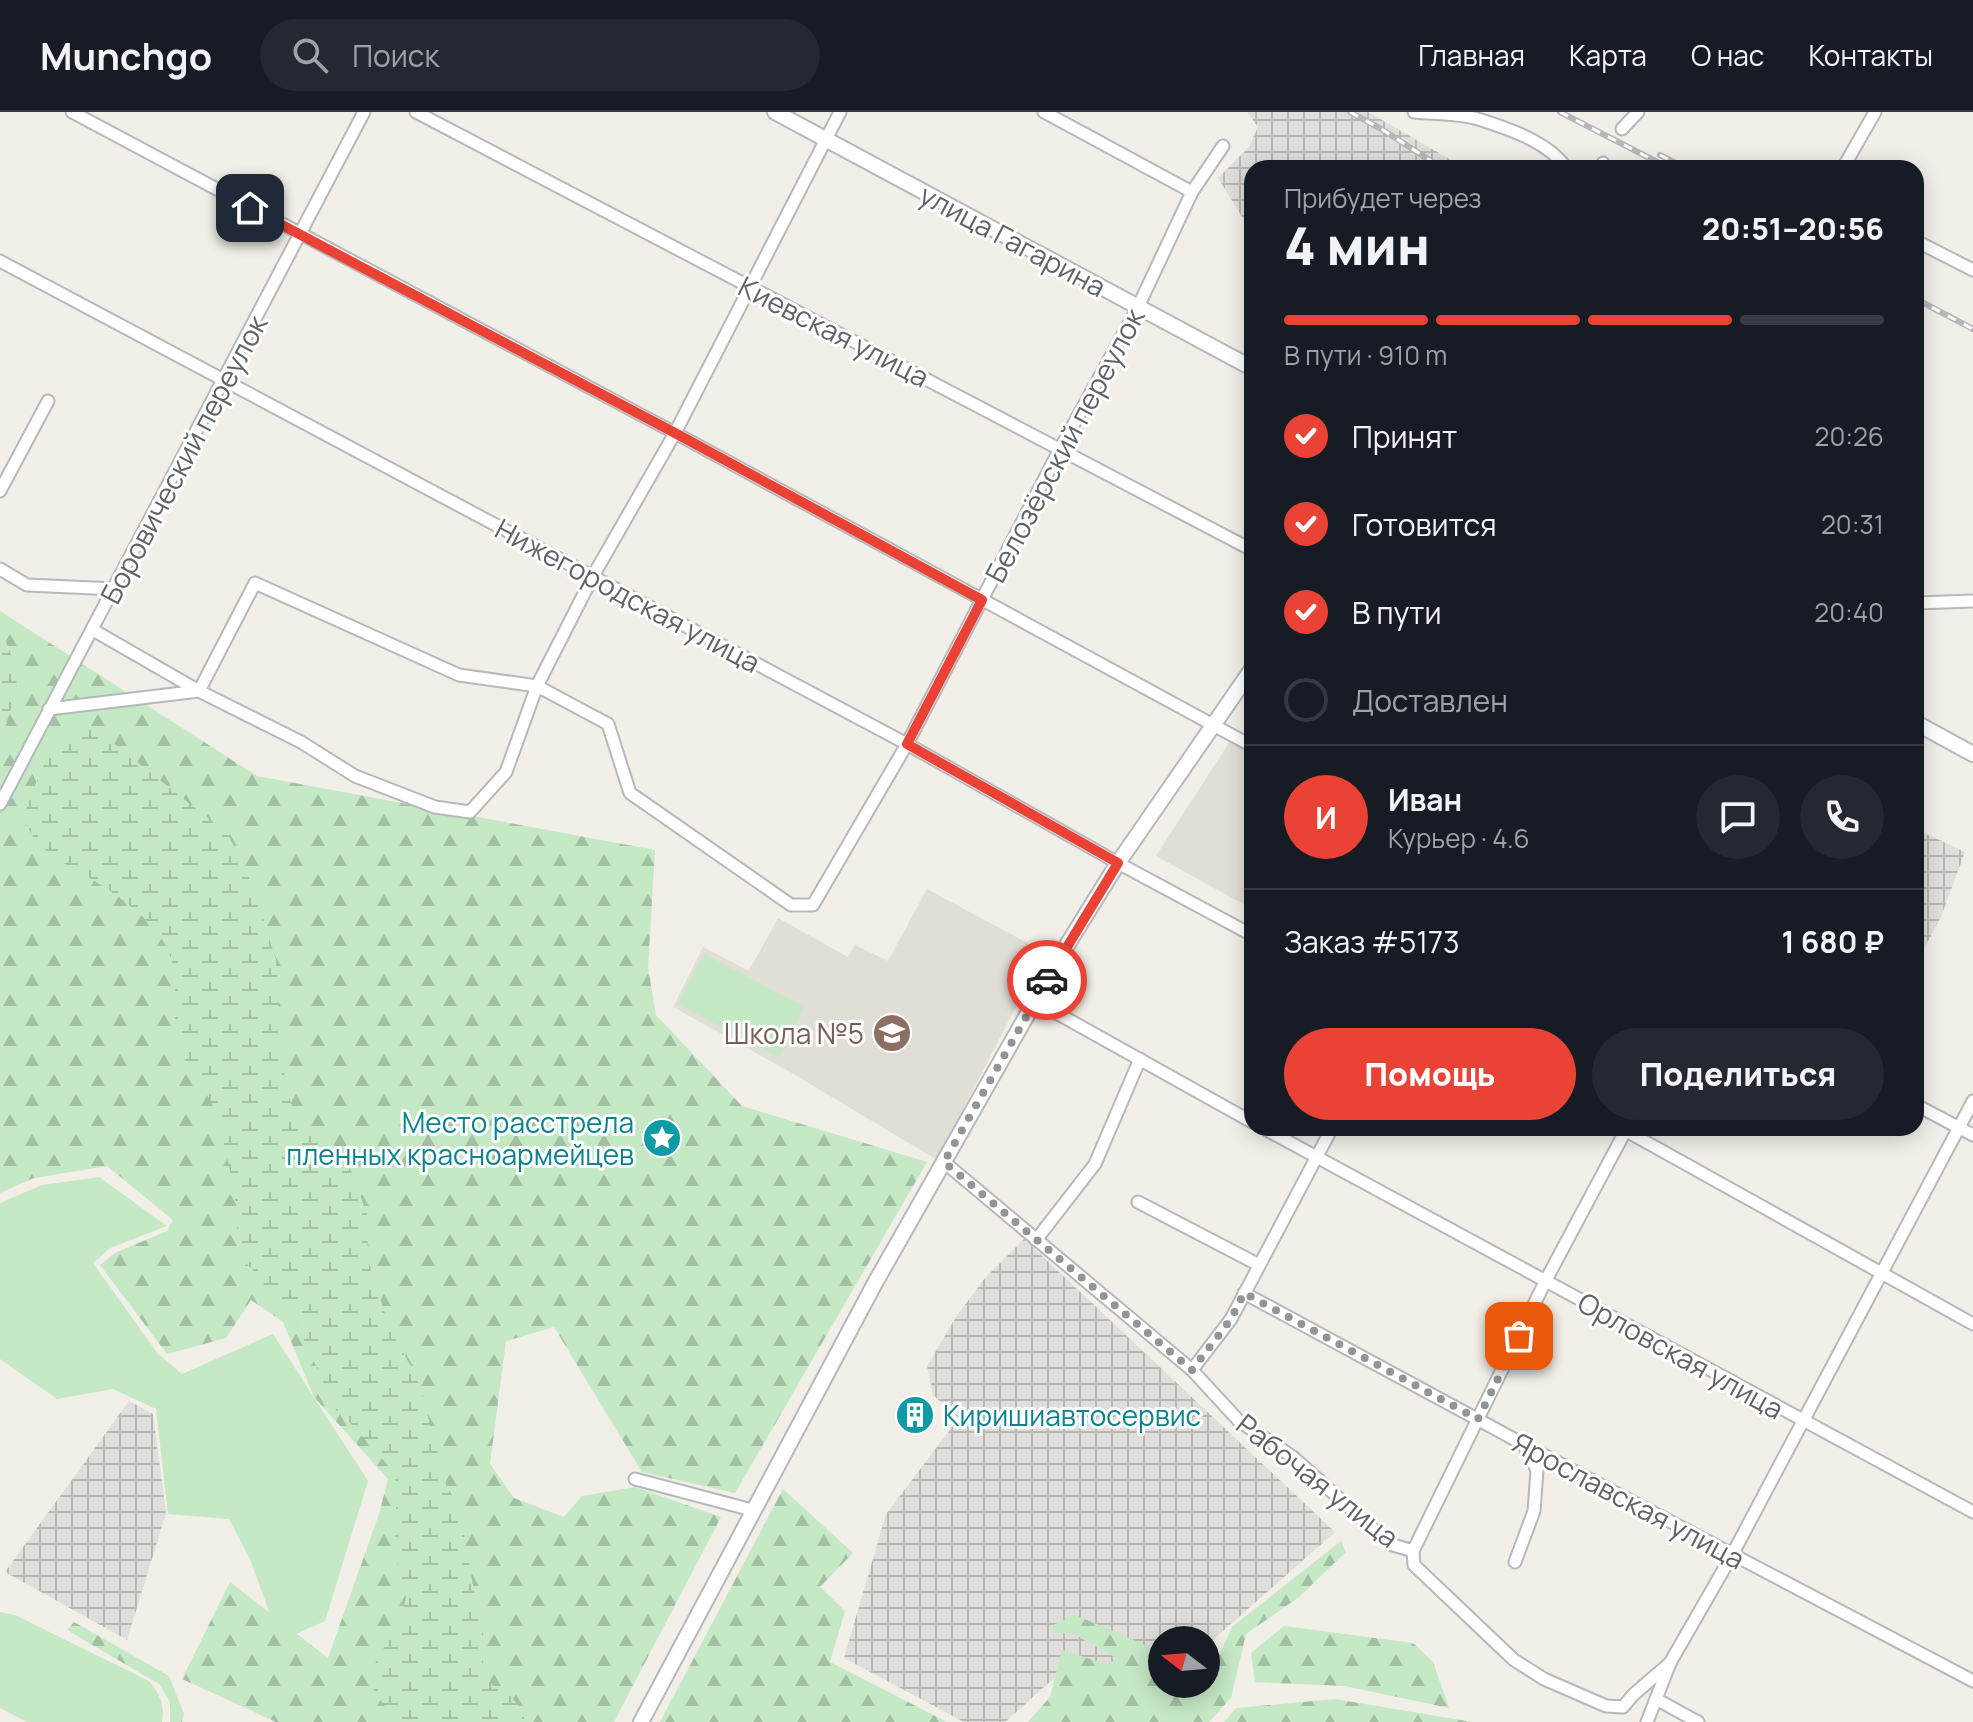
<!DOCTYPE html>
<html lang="ru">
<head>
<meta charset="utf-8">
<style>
  body { margin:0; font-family:Manrope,sans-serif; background:#242831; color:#f1f3f6; height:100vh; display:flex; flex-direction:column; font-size:30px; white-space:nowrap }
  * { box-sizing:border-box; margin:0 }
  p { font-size:26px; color:#9ea1a6 }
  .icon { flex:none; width:44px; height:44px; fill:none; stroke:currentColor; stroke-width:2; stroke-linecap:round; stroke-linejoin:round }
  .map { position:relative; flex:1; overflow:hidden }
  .side { position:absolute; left:1244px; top:48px; width:680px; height:976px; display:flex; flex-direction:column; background:#171b24; border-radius:24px; box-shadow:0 4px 20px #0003 }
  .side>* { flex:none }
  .needle { width:52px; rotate:286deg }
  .controls { position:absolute; left:1148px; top:1514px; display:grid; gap:16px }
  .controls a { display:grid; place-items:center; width:72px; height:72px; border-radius:50%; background:#171b24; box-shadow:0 4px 20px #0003; font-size:40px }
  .pin { position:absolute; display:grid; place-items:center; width:68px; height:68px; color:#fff; margin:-34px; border-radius:16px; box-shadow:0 4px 12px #0006 }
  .courier { position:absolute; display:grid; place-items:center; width:80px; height:80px; margin:-40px; border:6px solid #ea4335; border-radius:50%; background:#fff; color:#222; box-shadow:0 2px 10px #0007 }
  .head em { font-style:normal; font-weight:800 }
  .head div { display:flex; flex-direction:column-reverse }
  .head { display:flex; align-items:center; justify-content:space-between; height:136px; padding:0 40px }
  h1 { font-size:52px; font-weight:800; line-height:60px }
  .bar { display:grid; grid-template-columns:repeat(4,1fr); gap:12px 8px; align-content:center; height:96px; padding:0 40px }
  .bar i { height:10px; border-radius:6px; background:#363941 }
  .bar .selected { background:#ea4335 }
  .bar p { grid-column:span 4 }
  .line { display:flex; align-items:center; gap:20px; padding:0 40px; border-top:2px solid #363941 }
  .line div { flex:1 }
  .round { display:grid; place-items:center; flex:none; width:84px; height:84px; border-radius:42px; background:#242831 }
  ol { padding:0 40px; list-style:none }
  li { display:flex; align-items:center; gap:24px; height:88px }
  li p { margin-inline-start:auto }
  li .icon { padding:8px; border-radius:50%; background:#ea4335; color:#fff; stroke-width:4 }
  li:last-child { color:#9ea1a6 }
  li i { width:44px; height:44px; border:4px solid #363941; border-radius:50% }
  .button { display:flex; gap:16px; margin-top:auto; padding:16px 40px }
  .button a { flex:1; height:92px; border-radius:48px; background:#ea4335; color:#fff; font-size:32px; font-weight:800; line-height:92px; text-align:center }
  .button a+a { background:#242831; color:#f1f3f6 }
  header { display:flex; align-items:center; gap:48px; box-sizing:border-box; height:112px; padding:0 40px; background:#171b24; border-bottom:2px solid #363941 }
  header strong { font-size:38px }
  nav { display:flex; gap:44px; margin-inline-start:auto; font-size:28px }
  .search { width:560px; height:72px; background:#242831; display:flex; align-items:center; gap:20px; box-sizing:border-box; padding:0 28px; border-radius:44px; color:#9ea1a6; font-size:30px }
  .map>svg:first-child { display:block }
</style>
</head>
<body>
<header>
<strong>Munchgo</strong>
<div class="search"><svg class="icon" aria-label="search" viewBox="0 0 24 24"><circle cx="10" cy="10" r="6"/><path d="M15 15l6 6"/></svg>Поиск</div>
<nav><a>Главная</a><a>Карта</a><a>О нас</a><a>Контакты</a></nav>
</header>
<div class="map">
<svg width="1973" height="1610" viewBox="0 0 1973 1610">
  <defs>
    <pattern id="industrial-grid" width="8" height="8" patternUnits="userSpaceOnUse" patternTransform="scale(2)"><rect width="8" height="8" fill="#e0deda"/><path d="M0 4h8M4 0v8" fill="none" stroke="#b9b8b5"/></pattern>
    <pattern id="forest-firs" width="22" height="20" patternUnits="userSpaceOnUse" patternTransform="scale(2)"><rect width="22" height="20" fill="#c5e8c5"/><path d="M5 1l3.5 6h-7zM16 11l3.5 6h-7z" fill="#a3c0a4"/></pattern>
    <pattern id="wetland-marsh" width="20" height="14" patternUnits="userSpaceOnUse" patternTransform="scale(2)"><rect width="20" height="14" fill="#c5e8c5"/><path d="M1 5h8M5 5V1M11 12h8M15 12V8" fill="none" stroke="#a3c0a4"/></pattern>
  </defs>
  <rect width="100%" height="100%" fill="#f1efe8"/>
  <g fill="url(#industrial-grid)">
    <polygon points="1247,0 1368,0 1465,56 1252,56 1252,121 1218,66 1249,35 1258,15"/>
    <polygon points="1916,717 1965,740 1941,805 1916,851"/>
    <polygon points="1024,1127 1335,1420 1206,1534 1206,1528 1162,1528 1162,1546 1052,1568 1005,1610 964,1610 844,1546 886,1402 959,1306 933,1283 927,1254 956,1205 985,1166"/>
    <polygon points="129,1289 153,1302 166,1401 127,1528 5,1460"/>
  </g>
  <g fill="#e1ded6">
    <polygon points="1232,626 1252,637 1252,797 1156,744"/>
    <polygon points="927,777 1044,840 937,1048 790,960 673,895 703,835 749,859 778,806 848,845 855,833 888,849"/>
  </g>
  <g fill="url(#forest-firs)">
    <polygon points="0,499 257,664 655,738 648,855 656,903 742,994 927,1050 735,1381 642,1360 554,1215 506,1229 490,1352 514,1386 564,1405 582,1384 635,1375 721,1405 614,1610 276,1610 182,1567 230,1470 328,1546 379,1402 388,1367 314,1285 283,1210 251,1188 226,1226 167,1242 100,1153 115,1141 167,1119 173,1108 107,1054 34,1066 0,1081"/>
    <polygon points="783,1377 853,1441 820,1475 845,1499 830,1550 947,1610 660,1610"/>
    <polygon points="1341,1429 1346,1440 1299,1485 1246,1522 1231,1586 1209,1610 1028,1610 1050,1585 1062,1538 1106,1552 1118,1547 1074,1522 1055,1521 1051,1514 1075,1503 1162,1540 1162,1572 1189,1572 1190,1584 1206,1572 1232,1515"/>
    <polygon points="74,1510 169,1564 184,1602 182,1610 170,1610 170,1590 159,1572 67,1518"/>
    <polygon points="1284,1514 1413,1531 1433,1550 1449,1596 1345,1574 1255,1570 1251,1541"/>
    <polygon points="1335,1587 1472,1610 1224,1610 1236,1596"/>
  </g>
  <g fill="url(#wetland-marsh)">
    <polygon points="0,521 4,524 17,560 16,579 0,633"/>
    <path d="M90 618 108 627 228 722 253 774 276 848 280 925 287 982 295 1000 334 1033 346 1048 355 1068 368 1106 367 1145 390 1217 418 1267 447 1376 459 1392 475 1485 483 1503V1557L492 1573 509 1583 522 1597 525 1610H396L371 1574 373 1555 402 1504 406 1485 394 1438 397 1379 393 1359 343 1303 337 1300 296 1210C291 1203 284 1201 278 1196 269 1188 266 1174 259 1164 255 1160 250 1156 246 1151 235 1134 238 1112 236 1092 233 1065 222 1023 214 997 205 973 182 954 177 927 170 894 183 865 165 832 150 806 118 783 93 768 61 748 37 742 23 705 34 679 44 636 71 622 77 620 85 619 90 618Z"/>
  </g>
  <g fill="#c5e8c5">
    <polygon points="704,842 805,895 779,945 678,892"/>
    <polygon points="99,1065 167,1114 110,1136 93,1151 158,1242 182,1262 273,1222 368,1369 325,1509 280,1529 250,1447 229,1407 168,1402 156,1297 113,1277 57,1287 0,1247 0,1091 42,1073"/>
    <path d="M0 1500 15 1503 149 1569C160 1582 165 1594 162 1610H27L0 1596Z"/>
  </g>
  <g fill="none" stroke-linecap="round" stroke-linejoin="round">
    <g stroke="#b5b8bc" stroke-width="15">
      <g id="minor">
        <polyline points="72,0 675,321 1252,634"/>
        <polyline points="416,0 1252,438"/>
        <polyline points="1044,0 1192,80"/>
        <path d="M1414 0C1434 2 1458 1 1478 7 1507 16 1549 30 1566 56"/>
        <polyline points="1622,17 1638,0"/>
        <polyline points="1600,56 1603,51"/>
        <polyline points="1843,56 1875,0"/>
        <polyline points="1916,129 1973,158"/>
        <polyline points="0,149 907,632 1118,751 1252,823"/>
        <polyline points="0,379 48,289"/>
        <polyline points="0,457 27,473 116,477"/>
        <polyline points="1916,491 1973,489"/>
        <polyline points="93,518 199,579 255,471 459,563 537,574 608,612 630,681 791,793 813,793 907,632 1060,337 1138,195 1192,80 1223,34"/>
        <polyline points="49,597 199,579 301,630 355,664 435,695 470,700 506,660 537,574 593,464 675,321 840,0"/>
        <polyline points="0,692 364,0"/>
        <polyline points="1035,889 1252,1010"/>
        <polyline points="1916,993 1973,1023"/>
        <polyline points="1263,1016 1973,1400"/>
        <polyline points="1621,1016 1973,1212"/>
        <polyline points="944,1050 1192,1258 1239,1309 1293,1345 1390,1432 1413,1439 1414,1453 1514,1548 1544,1567 1606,1594 1623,1595 1633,1583 1670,1551"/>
        <polyline points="1138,1090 1259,1153"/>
        <polyline points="1036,1128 1095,1052 1140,947"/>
        <polyline points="1244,1181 1523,1332 1973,1569"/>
        <polyline points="1192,1258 1231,1207 1332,1016"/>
        <polyline points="635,1367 752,1398"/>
        <polyline points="1413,1439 1546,1168 1627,1016"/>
        <polyline points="1515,1450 1534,1399 1537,1358 1523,1332"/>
        <polyline points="1656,1587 1698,1610"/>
        <polyline points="1647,1610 1670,1551 1732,1443 1973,989"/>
      </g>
    </g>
    <g stroke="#b5b8bc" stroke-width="18">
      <g id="tertiary">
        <polyline points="775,0 1252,256"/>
        <polyline points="1916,611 1973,642"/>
        <polyline points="641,1610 875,1171 1064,838 1118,751 1252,557"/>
      </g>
    </g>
    <use href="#minor" stroke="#fff" stroke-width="11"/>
    <use href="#tertiary" stroke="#fff" stroke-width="14"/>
    <g stroke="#b6b7b8" stroke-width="6">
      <g id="rail">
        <polyline points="1350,0 1383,18 1442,56"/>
        <polyline points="1560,0 1669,56"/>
        <polyline points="1660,43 1685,56"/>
        <polyline points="1916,187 1973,217"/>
      </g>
    </g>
    <use href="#rail" stroke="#fff" stroke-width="3" stroke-dasharray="9" stroke-linecap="butt"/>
  </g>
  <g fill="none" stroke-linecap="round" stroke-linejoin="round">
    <polyline stroke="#929495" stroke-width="8" stroke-dasharray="0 14.4" points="1047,868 944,1050 1192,1258 1231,1207 1244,1181 1478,1307 1519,1224"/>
    <polyline stroke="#ea4335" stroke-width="10" points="250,96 675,321 982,488 907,632 1118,751 1047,868"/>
  </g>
  <defs>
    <g id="school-disc" transform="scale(2)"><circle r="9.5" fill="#8d6e63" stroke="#fff"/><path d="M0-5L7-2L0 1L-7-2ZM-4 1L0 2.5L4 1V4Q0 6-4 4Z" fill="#fff"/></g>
    <g id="sight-disc" transform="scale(2)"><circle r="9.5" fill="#0f9aa8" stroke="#fff"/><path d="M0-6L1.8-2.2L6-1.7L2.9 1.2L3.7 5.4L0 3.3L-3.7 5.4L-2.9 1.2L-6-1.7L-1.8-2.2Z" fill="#fff"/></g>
    <g id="building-disc" transform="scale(2)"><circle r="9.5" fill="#0f9aa8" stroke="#fff"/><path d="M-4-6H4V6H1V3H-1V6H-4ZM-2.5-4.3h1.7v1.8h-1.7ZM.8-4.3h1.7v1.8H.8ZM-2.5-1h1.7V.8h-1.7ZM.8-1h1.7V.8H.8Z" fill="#fff"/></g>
  </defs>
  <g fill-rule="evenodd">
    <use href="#school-disc" x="892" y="921"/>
    <use href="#sight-disc" x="662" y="1026"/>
    <use href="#building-disc" x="915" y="1303"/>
  </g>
  <g text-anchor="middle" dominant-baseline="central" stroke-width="6" stroke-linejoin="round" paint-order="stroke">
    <g font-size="28" fill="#5f6368" stroke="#fff">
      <text transform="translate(1013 128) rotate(28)">улица Гагарина</text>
      <text transform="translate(834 219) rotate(27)">Киевская улица</text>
      <text transform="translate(1064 333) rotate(-62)">Белозёрский переулок</text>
      <text transform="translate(183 347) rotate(-62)">Боровический переулок</text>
      <text transform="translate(628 483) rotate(28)">Нижегородская улица</text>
      <text transform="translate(1681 1243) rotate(29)">Орловская улица</text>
      <text transform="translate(1318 1368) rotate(38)">Рабочая улица</text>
      <text transform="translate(1629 1388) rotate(28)">Ярославская улица</text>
    </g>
    <g font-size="28" fill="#785e54" stroke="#fff" text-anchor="end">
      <text x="864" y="921">Школа №5</text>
    </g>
    <g font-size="28" fill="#0d838f" stroke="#fff" text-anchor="end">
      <text x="634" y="1010">Место расстрела<tspan x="634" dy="32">пленных красноармейцев</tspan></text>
      <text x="943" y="1303" text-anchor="start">Киришиавтосервис</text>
    </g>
  </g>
</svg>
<div class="controls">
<a><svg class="needle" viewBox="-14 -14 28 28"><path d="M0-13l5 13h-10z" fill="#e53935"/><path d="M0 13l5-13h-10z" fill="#9ea1a6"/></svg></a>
</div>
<div class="pin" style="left:1519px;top:1224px;background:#ea580c"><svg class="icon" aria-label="bag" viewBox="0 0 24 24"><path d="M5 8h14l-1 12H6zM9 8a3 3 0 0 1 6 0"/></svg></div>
<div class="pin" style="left:250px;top:96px;background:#1f2937"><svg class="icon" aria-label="home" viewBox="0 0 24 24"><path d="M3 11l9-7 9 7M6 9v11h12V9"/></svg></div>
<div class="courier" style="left:1047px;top:868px"><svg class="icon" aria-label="car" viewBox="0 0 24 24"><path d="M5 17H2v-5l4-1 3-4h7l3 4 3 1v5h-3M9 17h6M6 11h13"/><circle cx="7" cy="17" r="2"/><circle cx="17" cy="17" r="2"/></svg></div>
<section class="side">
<div class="head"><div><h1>4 мин</h1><p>Прибудет через</p></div><em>20:51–20:56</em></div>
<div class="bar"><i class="selected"></i><i class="selected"></i><i class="selected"></i><i></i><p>В пути · 910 m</p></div>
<ol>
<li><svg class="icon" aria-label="check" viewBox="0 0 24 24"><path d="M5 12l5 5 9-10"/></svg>Принят<p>20:26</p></li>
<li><svg class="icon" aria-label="check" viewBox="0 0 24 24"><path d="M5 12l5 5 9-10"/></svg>Готовится<p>20:31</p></li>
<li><svg class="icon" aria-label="check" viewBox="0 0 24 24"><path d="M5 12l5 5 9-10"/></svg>В пути<p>20:40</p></li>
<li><i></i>Доставлен</li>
</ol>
<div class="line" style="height:144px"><b class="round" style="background:#ea4335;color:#fff">И</b><div><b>Иван</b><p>Курьер · 4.6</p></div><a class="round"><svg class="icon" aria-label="chat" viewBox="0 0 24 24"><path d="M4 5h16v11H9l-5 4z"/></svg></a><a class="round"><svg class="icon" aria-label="phone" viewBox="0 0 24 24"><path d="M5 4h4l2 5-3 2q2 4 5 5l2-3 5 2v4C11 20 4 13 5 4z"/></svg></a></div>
<div class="line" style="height:104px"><div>Заказ #5173</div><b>1 680 ₽</b></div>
<div class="button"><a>Помощь</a><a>Поделиться</a></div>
</section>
</div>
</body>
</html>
